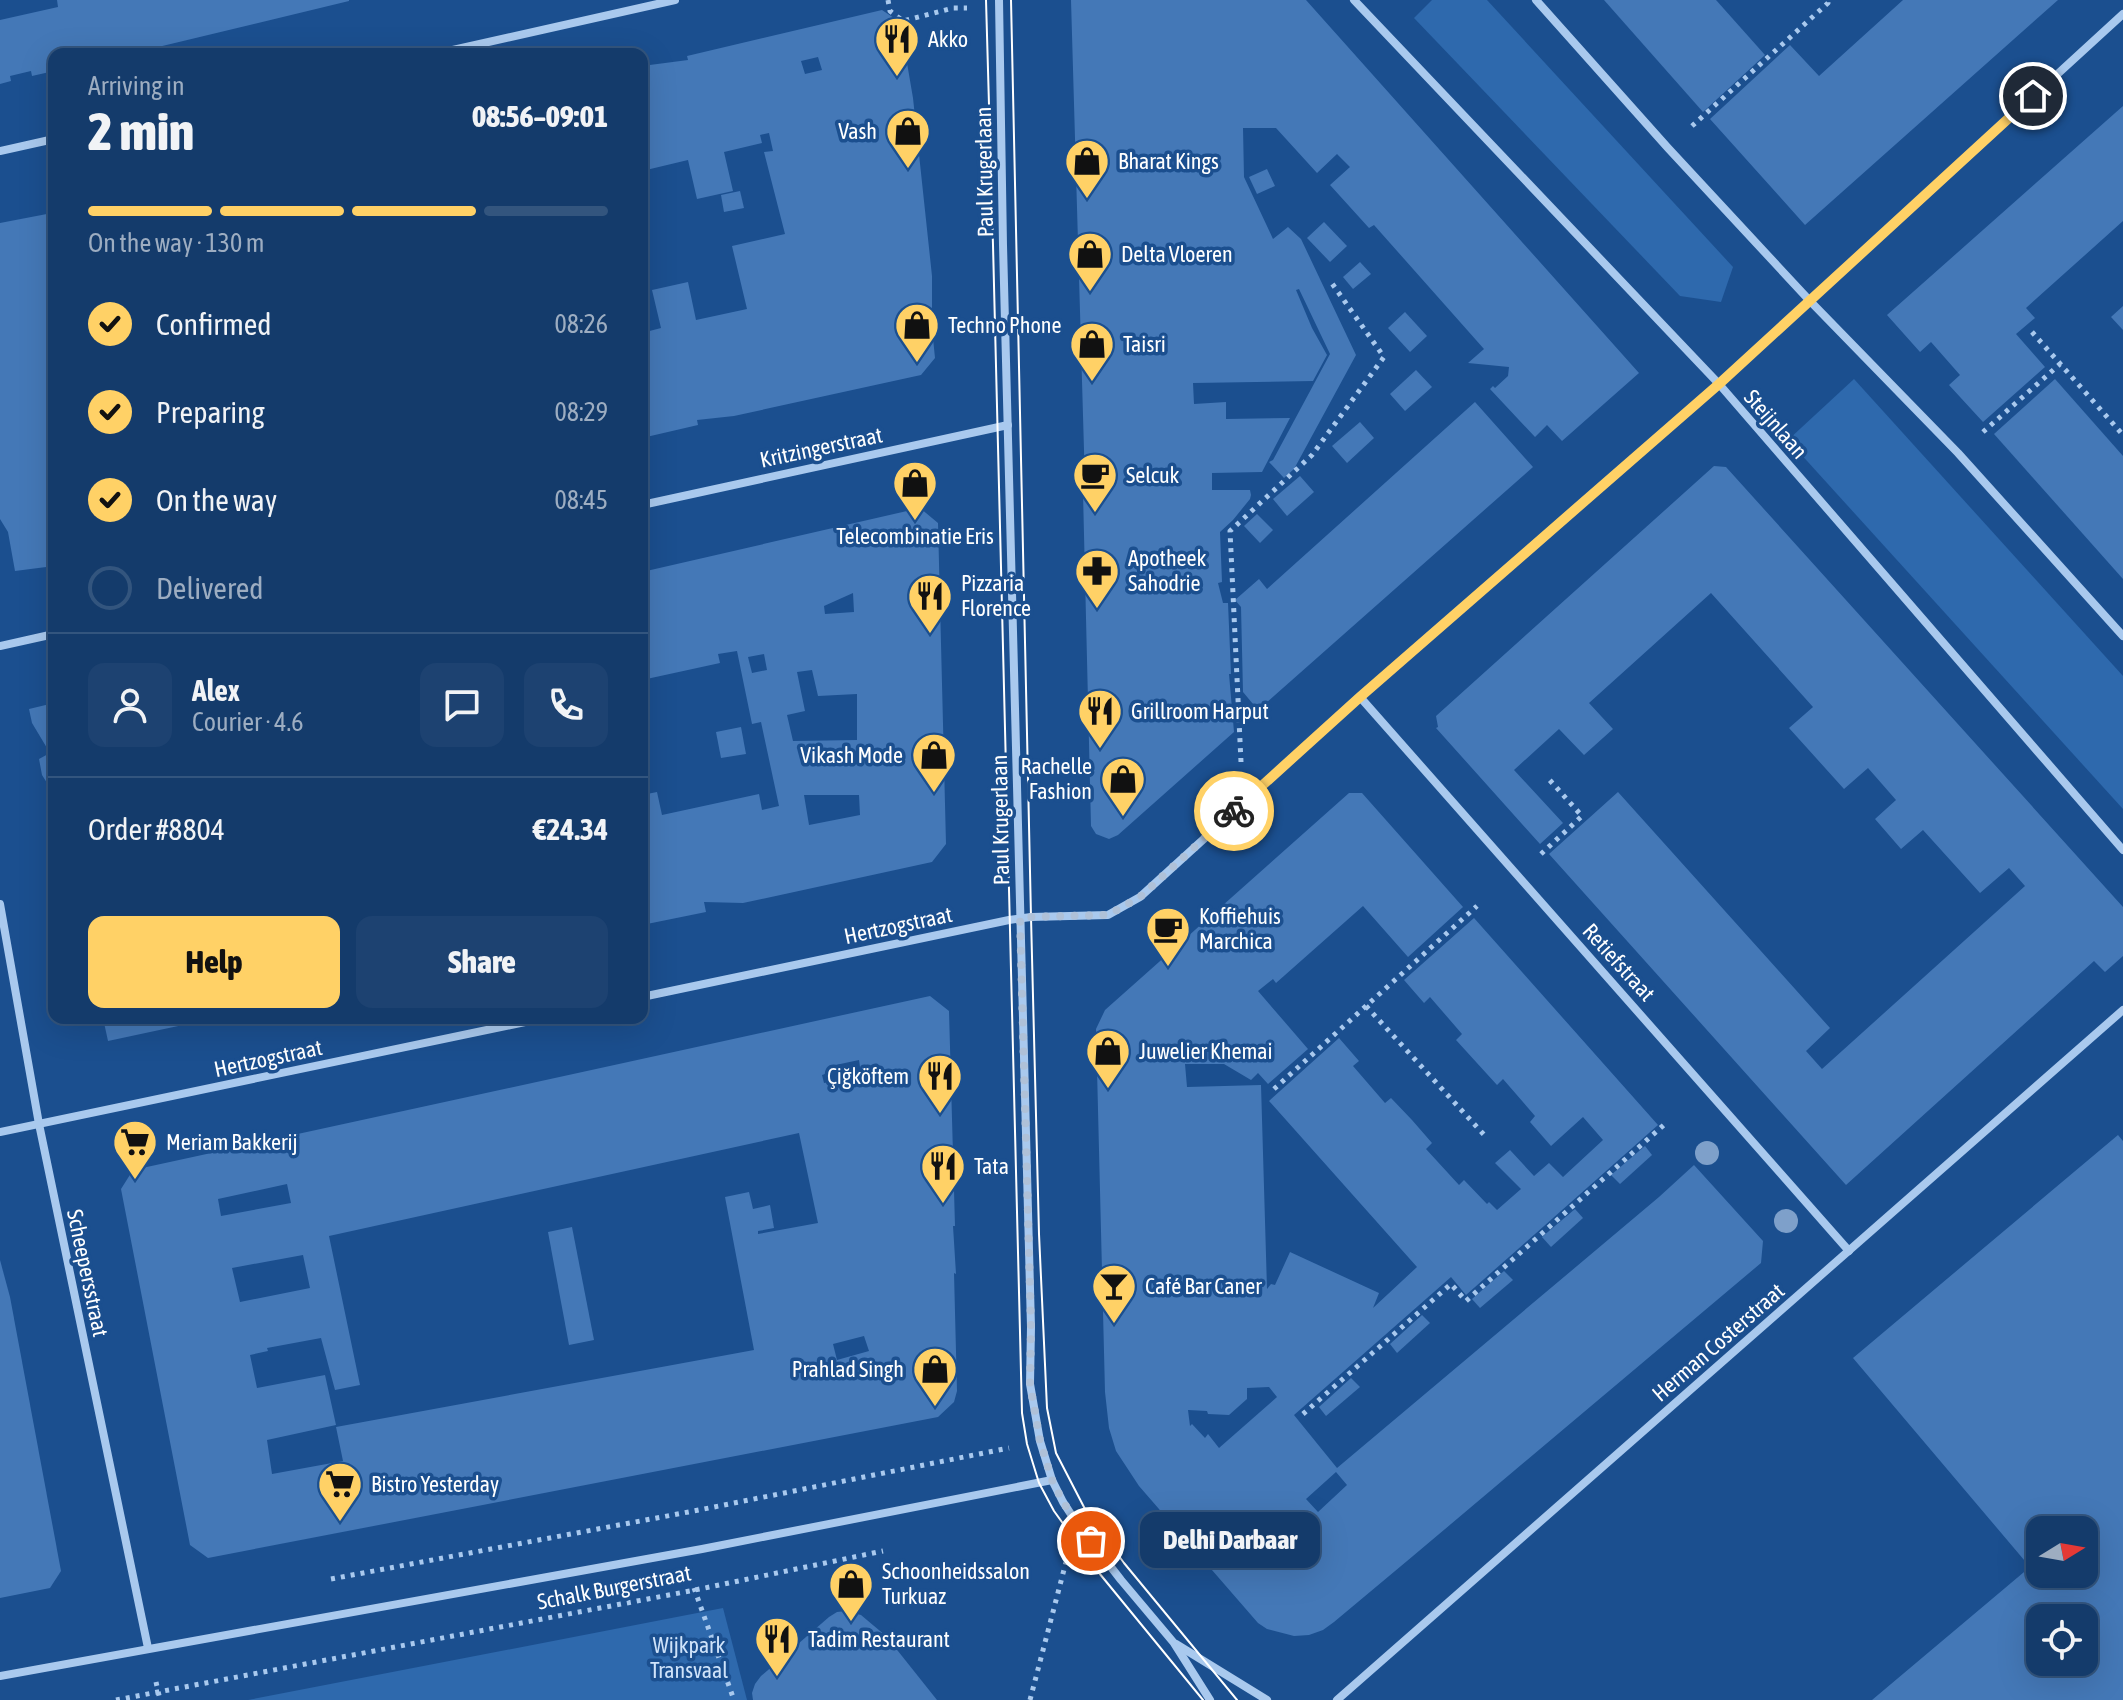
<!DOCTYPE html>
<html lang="en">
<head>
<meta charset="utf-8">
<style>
  body { margin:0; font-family:"Asap Condensed",sans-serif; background:#1d4271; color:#f1f3f6; height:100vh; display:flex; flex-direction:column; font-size:30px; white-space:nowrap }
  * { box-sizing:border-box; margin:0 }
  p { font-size:26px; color:#9dadc1 }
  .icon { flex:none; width:44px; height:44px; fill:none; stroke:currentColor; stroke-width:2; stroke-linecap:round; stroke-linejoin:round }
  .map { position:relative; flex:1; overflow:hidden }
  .side { position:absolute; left:48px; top:48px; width:600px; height:976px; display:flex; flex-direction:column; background:#143b6b; border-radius:16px; box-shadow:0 8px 32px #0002,0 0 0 2px #33557e }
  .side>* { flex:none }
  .needle { width:52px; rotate:79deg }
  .controls { position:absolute; left:2026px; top:1516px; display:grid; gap:16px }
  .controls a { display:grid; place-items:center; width:72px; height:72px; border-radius:16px; background:#143b6b; box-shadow:0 8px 32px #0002,0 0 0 2px #33557e; font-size:40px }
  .pin { position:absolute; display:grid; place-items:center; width:68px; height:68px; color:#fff; margin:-34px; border:4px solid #fff; border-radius:50%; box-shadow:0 2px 8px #0007 }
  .courier { position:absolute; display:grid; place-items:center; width:80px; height:80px; margin:-40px; border:6px solid #ffd166; border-radius:50%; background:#fff; color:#222; box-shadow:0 2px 10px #0007 }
  .bubble { position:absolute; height:56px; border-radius:16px; background:#143b6b; box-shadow:0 8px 32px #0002,0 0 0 2px #33557e; font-size:26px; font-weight:800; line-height:56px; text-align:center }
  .overview em { font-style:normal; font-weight:800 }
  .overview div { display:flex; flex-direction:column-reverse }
  .overview { display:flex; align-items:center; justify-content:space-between; height:136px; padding:0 40px }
  h1 { font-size:52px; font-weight:800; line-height:60px }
  .bar { display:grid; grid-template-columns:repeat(4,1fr); gap:12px 8px; align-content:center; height:96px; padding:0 40px }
  .bar i { height:10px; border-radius:6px; background:#33557e }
  .bar .on { background:#ffd166 }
  .bar p { grid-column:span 4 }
  .line { display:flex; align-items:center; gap:20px; padding:0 40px; border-top:2px solid #33557e }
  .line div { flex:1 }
  .round { display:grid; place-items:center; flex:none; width:84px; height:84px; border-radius:16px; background:#1d4271 }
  ol { padding:0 40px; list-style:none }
  li { display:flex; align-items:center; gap:24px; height:88px }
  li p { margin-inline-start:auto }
  li .icon { padding:8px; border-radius:50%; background:#ffd166; color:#111; stroke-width:4 }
  li:last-child { color:#9dadc1 }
  li i { width:44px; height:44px; border:4px solid #33557e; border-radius:50% }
  .action { display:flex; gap:16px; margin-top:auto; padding:16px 40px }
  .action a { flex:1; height:92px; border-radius:16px; background:#ffd166; color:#111; font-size:32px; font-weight:800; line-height:92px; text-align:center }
  .action a+a { background:#1d4271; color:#f1f3f6 }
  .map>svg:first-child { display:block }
</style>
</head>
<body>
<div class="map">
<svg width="2123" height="1700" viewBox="0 0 2123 1700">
  <rect width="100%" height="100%" fill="#1b4f8f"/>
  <g fill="#2e69ad">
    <polygon points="1432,0 1487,0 1733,267 1721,302 1680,296 1414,18"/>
    <polygon points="1854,379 2123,676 2123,809 1788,440"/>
    <polygon points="723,1608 747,1700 248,1700"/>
  </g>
  <g fill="#4478b7" fill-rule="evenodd">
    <polygon points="57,0 349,0 349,1 129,54 54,54 54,71 32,76 31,71 10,76 11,81 0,84 0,20 58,7"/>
    <polygon points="1071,0 1306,0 1639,373 1562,441 1547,425 1535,437 1490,389 1493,386 1495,388 1508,376 1509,367 1468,363 1484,349 1374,225 1369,228 1330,185 1350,167 1337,154 1317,173 1276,128 1243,128 1244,177 1273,239 1288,227 1301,239 1356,355 1294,469 1284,478 1269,462 1273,460 1330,354 1299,289 1296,290 1312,328 1327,355 1313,381 1193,383 1194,404 1226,402 1226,419 1290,418 1262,472 1212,473 1212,490 1250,490 1251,495 1250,499 1233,520 1220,532 1222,582 1218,583 1223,603 1228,603 1231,674 1229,674 1234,732 1118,835 1109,839 1096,834 1091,826 1083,493 1085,493 1084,450"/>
    <polygon points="1604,0 1716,0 1765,55 1703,112"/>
    <polygon points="1903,0 2058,0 1805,225 1710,119 1790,45 1819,76"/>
    <path d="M882 10 900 22 913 98 932 276V328L935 358 921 375 734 416 697 420 698 425 642 438V333L661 328 652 290 688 282 696 320 747 309 732 246 785 234 764 152 773 151 769 133 760 135 762 143 724 152 733 191 697 199 688 160 642 171V66L688 60 687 56ZM818 57 822 70 805 74 801 61Z"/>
    <polygon points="2123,106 2123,221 2026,308 2035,318 2016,334 2045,367 1983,422 1949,385 1960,375 1931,342 1920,352 1887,315"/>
    <polygon points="1267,169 1275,186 1257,194 1249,177"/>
    <polygon points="740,191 744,208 724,212 721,195"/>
    <polygon points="52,213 54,219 54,566 15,571 8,532 0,519 0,223"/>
    <polygon points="1324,222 1347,246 1330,262 1307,238"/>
    <polygon points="1360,262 1371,274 1353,289 1343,277"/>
    <polygon points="2123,306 2123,330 2111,317"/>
    <polygon points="1405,312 1427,336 1410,352 1388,328"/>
    <polygon points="1416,370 1432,387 1405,411 1390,394"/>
    <polygon points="2055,379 2123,456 2123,579 1994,434"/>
    <polygon points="1475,402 1533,467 1258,710 1243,692 1241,607 1235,600 1259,579 1267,589"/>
    <polygon points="1360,422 1374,438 1347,463 1332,446"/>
    <polygon points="1714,466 1726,467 2123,907 2123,956 2105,972 2094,961 1846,1185 1549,854 1618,792 1830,1028 1806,1051 1822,1069 2025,886 2009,868 1980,893 1923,830 1901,849 1875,819 1896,800 1868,768 1844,789 1789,728 1813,707 1711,593 1589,703 1613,729 1584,755 1559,729 1514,770 1563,823 1540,844 1436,728 1438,727 1436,716"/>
    <polygon points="1300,476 1314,492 1287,516 1273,499"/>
    <path d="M920 508 938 523 946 844 932 862 743 903 704 902 706 912 642 925V795L657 792 662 815 759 794 762 810 779 806 761 722 752 724 737 651 718 654 720 663 642 680V572ZM853 593 854 612 825 614 824 606ZM764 654 767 670 752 673 748 657ZM812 670 818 696 857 694V740L793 741 787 715 805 711 797 672ZM804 795H859L860 815 809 825Z"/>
    <polygon points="1257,514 1273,530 1260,543 1244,526"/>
    <polygon points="54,703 54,794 42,775 39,759 50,753 32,723 29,709"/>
    <polygon points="741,727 746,754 721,758 716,732"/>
    <path d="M1349 793H1362L1463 907 1408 957 1363 906 1276 983 1273 979 1258 991 1308 1049 1268 1084 1258 1073 1251 1080 1224 1064H1185L1187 1087 1261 1085 1267 1289 1271 1284 1275 1285 1290 1252 1379 1293 1373 1308 1417 1267 1269 1101 1339 1038 1359 1061 1353 1066 1385 1103 1391 1098 1412 1120 1432 1143 1426 1149 1459 1185 1464 1180 1487 1204 1489 1202 1497 1210 1521 1189 1495 1163 1510 1150 1534 1176 1549 1163 1563 1177 1603 1140 1583 1117 1551 1146 1530 1122 1535 1116 1503 1079 1497 1085 1456 1040 1462 1034 1430 997 1424 1003 1404 980 1474 918 1658 1125 1466 1295 1451 1277 1294 1415 1337 1468 1659 1197 1694 1165 1763 1241 1761 1263 1413 1556 1334 1622 1323 1630 1309 1635 1294 1636 1267 1629 1258 1623 1139 1486 1116 1451 1109 1428 1105 1392 1096 1029 1105 1010ZM1269 1387 1277 1397 1219 1448 1208 1434 1205 1438 1192 1424 1190 1426 1188 1410 1207 1411 1208 1414 1229 1415 1247 1399V1388ZM1336 1472 1347 1485 1318 1512 1306 1499Z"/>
    <path d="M930 996 949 1011 955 1226H953L956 1274 954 1273 957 1391 954 1402 938 1417 208 1558 190 1545 121 1189 133 1170ZM859 1060 861 1074 824 1083 822 1075 831 1072V1066ZM799 1133 818 1223 758 1234V1231L774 1228 770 1205 753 1209 749 1192 725 1197 754 1350 336 1427 343 1461 272 1474 267 1440 336 1425 325 1375 257 1388 250 1355 268 1351 267 1348 321 1338 335 1390 360 1385 329 1236ZM287 1184 291 1203 221 1216 218 1199ZM303 1255 310 1288 240 1302 232 1268ZM864 1336 869 1351 837 1360 833 1344Z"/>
    <polygon points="103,1018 211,1018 211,1019 108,1041"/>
    <path d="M2118 1135 2123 1141V1700H1872L2030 1567 1853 1358ZM2040 1530H2084V1574H2040ZM2040 1618H2084V1662H2040Z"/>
    <polygon points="1645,1146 1652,1155 1620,1184 1611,1175"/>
    <polygon points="1575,1209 1583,1218 1551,1247 1542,1237"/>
    <polygon points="572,1227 594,1340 569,1345 548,1232"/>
    <polygon points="0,1260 10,1297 61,1571 50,1588 0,1598"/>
    <polygon points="1504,1271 1513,1280 1480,1308 1472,1299"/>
    <polygon points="1422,1315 1430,1323 1397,1353 1390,1344"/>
    <polygon points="1351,1378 1360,1387 1326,1416 1319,1407"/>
    <polygon points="846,1611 861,1615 886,1636 937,1700 753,1700 752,1693 755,1684 761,1676 829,1617 837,1612"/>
  </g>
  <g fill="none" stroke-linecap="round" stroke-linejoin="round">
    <g stroke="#a9c9ee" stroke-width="5" stroke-dasharray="4 6" stroke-linecap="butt">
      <polyline points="888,0 890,11 903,21 953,8 967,8"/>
      <polyline points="1692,126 1828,3 1828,0"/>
      <polyline points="2032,332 2123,435"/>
      <polyline points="1983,432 2060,364"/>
      <polyline points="1241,762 1230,531 1312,455 1384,357 1331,282"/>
      <polyline points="1541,854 1582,816 1546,776"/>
      <polyline points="1366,1006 1487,1138"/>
      <polyline points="1274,1089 1477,906"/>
      <polyline points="1303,1414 1451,1284 1466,1301 1666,1123"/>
      <polyline points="331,1579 699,1510 1009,1448"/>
      <polyline points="694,1588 734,1700"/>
      <polyline points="156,1682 160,1700"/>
      <polyline points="116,1700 695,1590 883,1551"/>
      <polyline points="1030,1700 1066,1562"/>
    </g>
    <g stroke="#a9c9ee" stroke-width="8">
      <polyline points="999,0 1003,245 1031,1327 1030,1384 1040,1441 1052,1480 1063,1502 1076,1522 1121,1580 1174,1643 1210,1700"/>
      <polyline points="1354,0 1719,384 2123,850"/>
      <polyline points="1536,0 1668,148 1810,301 1958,453 2123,636"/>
      <polyline points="435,54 675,0"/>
      <polyline points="0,151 54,139"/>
      <polyline points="642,505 1008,425"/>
      <polyline points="0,646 54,634"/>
      <polyline points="1360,697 1849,1251"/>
      <polyline points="0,904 39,1124 148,1648"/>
      <polyline points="642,997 1009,920 1031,917 1108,915 1140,897 1360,697 1719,384 2123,14"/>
      <polyline points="0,1132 544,1018"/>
      <polyline points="1176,1644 1267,1700"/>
      <polyline points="0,1676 702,1549 1052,1480"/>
      <polyline points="1337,1700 2123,1010"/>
    </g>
    <g stroke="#fff" stroke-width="2">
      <polyline points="986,0 993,245 1022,1413 1027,1444 1039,1483 1054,1511 1095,1568 1203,1700"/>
      <polyline points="1011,0 1031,917 1039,1234 1047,1408 1056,1453 1086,1511 1124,1563 1237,1700"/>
    </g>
  </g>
  <g fill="#7ea0ca">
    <circle cx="1707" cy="1153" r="12"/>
    <circle cx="1786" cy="1221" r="12"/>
  </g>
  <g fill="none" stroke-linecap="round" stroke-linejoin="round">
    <polyline stroke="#afc1d8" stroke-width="8" stroke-dasharray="0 14.4" points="1091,1541 1063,1502 1052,1480 1040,1441 1030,1384 1031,1327 1020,919 1031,917 1108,915 1140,897 1234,811"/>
    <polyline stroke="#ffd166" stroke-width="10" points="1234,811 1360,697 1719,384 2033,96"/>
  </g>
  <defs>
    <g id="restaurant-pin" transform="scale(2.3)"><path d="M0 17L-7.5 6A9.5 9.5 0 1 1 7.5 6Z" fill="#ffd166" stroke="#1b4f8f"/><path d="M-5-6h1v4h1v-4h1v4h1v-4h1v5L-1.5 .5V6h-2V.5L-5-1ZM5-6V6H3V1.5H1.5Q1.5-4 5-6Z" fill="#111"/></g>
    <g id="shop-pin" transform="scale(2.3)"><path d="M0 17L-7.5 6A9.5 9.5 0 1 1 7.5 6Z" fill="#ffd166" stroke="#1b4f8f"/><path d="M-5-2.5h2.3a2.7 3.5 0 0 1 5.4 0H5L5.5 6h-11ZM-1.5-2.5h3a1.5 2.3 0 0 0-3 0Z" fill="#111"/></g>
    <g id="cafe-pin" transform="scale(2.3)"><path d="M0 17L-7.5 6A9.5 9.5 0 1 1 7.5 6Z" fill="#ffd166" stroke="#1b4f8f"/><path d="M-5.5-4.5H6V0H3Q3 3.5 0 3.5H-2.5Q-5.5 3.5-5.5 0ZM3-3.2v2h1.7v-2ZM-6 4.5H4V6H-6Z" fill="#111"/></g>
    <g id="pharmacy-pin" transform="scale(2.3)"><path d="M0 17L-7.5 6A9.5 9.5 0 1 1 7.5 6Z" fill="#ffd166" stroke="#1b4f8f"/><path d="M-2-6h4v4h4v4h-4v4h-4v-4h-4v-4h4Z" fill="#111"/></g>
    <g id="supermarket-pin" transform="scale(2.3)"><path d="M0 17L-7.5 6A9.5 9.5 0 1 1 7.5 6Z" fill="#ffd166" stroke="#1b4f8f"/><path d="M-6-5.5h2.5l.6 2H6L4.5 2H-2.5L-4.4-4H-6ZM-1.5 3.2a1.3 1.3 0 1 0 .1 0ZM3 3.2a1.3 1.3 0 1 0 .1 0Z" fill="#111"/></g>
    <g id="bar-pin" transform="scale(2.3)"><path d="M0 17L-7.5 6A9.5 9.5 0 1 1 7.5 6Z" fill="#ffd166" stroke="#1b4f8f"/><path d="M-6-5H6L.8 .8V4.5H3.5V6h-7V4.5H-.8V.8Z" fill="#111"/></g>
  </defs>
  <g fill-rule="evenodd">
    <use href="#restaurant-pin" x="897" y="39"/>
    <use href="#shop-pin" x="908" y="131"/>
    <use href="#shop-pin" x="1087" y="161"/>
    <use href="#shop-pin" x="1090" y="254"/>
    <use href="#shop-pin" x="917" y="325"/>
    <use href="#shop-pin" x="1092" y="344"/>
    <use href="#cafe-pin" x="1095" y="475"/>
    <use href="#shop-pin" x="915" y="483"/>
    <use href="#pharmacy-pin" x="1097" y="571"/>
    <use href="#restaurant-pin" x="930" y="596"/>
    <use href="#restaurant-pin" x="1100" y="711"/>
    <use href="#shop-pin" x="934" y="755"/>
    <use href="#shop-pin" x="1123" y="779"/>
    <use href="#cafe-pin" x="1168" y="929"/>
    <use href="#shop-pin" x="1108" y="1051"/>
    <use href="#restaurant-pin" x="940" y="1076"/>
    <use href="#supermarket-pin" x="135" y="1142"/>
    <use href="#restaurant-pin" x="943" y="1166"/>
    <use href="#bar-pin" x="1114" y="1286"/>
    <use href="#shop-pin" x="935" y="1369"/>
    <use href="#supermarket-pin" x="340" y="1484"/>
    <use href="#shop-pin" x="851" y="1584"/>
    <use href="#restaurant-pin" x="777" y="1639"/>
  </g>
  <g text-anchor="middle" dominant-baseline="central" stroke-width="7" stroke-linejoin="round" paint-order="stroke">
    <g font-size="22" fill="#fff" stroke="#1b4f8f" text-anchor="start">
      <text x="928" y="39">Akko</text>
      <text x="877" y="131" text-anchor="end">Vash</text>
      <text x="1118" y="161">Bharat Kings</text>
      <text x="1121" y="254">Delta Vloeren</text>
      <text x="948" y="325">Techno Phone</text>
      <text x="1123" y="344">Taisri</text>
      <text x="1126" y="475">Selcuk</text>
      <text x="915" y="536" text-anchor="middle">Telecombinatie Eris</text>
      <text x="1128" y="558">Apotheek<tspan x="1128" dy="25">Sahodrie</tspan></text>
      <text x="961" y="583">Pizzaria<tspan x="961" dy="25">Florence</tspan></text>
      <text x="1131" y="711">Grillroom Harput</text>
      <text x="903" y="755" text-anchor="end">Vikash Mode</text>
      <text x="1092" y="766" text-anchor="end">Rachelle<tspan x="1092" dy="25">Fashion</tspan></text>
      <text x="1199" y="916">Koffiehuis<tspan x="1199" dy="25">Marchica</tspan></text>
      <text x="1139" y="1051">Juwelier Khemai</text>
      <text x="909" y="1076" text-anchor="end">Çiğköftem</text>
      <text x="166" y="1142">Meriam Bakkerij</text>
      <text x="974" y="1166">Tata</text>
      <text x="1145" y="1286">Café Bar Caner</text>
      <text x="904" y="1369" text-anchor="end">Prahlad Singh</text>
      <text x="371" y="1484">Bistro Yesterday</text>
      <text x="882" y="1571">Schoonheidssalon<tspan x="882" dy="25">Turkuaz</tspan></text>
      <text x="808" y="1639">Tadim Restaurant</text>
    </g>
    <g font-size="22" fill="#fff" stroke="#1b4f8f">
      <text transform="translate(984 172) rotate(-91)">Paul Krugerlaan</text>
      <text transform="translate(1776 424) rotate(49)">Steijnlaan</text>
      <text transform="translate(821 447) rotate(-12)">Kritzingerstraat</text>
      <text transform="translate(1000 820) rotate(-91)">Paul Krugerlaan</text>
      <text transform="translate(898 925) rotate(-12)">Hertzogstraat</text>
      <text transform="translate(1619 962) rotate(48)">Retiefstraat</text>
      <text transform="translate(268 1058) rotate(-12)">Hertzogstraat</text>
      <text transform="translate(88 1273) rotate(78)">Scheepersstraat</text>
      <text transform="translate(1718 1342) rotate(-41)">Herman Costerstraat</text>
      <text transform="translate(614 1587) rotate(-11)">Schalk Burgerstraat</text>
    </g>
    <g font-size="22" fill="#cfe3fa" stroke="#1b4f8f">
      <text x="689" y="1645">Wijkpark<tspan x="689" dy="25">Transvaal</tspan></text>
    </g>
  </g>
</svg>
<div class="controls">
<a><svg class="needle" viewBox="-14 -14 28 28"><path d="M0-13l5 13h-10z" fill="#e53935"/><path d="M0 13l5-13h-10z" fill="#9dadc1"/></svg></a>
<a><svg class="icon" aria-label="locate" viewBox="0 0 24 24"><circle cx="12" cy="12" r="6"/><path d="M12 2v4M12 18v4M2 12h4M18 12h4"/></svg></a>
</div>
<div class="pin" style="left:1091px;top:1541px;background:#ea580c"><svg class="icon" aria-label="bag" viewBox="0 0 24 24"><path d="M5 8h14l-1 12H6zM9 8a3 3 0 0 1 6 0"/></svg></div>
<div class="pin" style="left:2033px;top:96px;background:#1f2937"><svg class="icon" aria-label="home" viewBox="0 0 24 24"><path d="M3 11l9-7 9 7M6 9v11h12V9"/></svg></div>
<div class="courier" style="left:1234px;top:811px"><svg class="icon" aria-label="bike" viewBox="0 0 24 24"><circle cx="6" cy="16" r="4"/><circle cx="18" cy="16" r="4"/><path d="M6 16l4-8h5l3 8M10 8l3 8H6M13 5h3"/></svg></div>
<div class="bubble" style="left:1140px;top:1512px;width:180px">Delhi Darbaar</div>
<section class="side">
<div class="overview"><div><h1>2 min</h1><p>Arriving in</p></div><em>08:56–09:01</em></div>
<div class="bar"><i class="on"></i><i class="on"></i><i class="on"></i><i></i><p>On the way · 130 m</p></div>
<ol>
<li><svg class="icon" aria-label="check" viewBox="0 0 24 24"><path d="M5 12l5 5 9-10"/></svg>Confirmed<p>08:26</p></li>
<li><svg class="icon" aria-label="check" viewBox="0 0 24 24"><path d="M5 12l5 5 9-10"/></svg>Preparing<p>08:29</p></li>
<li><svg class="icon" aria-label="check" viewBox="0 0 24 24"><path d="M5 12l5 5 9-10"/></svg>On the way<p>08:45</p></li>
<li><i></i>Delivered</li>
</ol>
<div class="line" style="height:144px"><a class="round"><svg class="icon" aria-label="person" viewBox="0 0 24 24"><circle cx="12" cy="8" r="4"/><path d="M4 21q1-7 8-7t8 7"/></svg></a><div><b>Alex</b><p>Courier · 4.6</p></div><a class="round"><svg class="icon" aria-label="chat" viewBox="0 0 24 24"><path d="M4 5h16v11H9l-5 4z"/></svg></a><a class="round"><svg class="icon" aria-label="phone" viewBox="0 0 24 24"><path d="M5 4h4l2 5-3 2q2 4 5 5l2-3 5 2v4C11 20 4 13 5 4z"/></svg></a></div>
<div class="line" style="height:104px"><div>Order #8804</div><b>€24.34</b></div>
<div class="action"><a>Help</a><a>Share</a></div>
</section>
</div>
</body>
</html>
